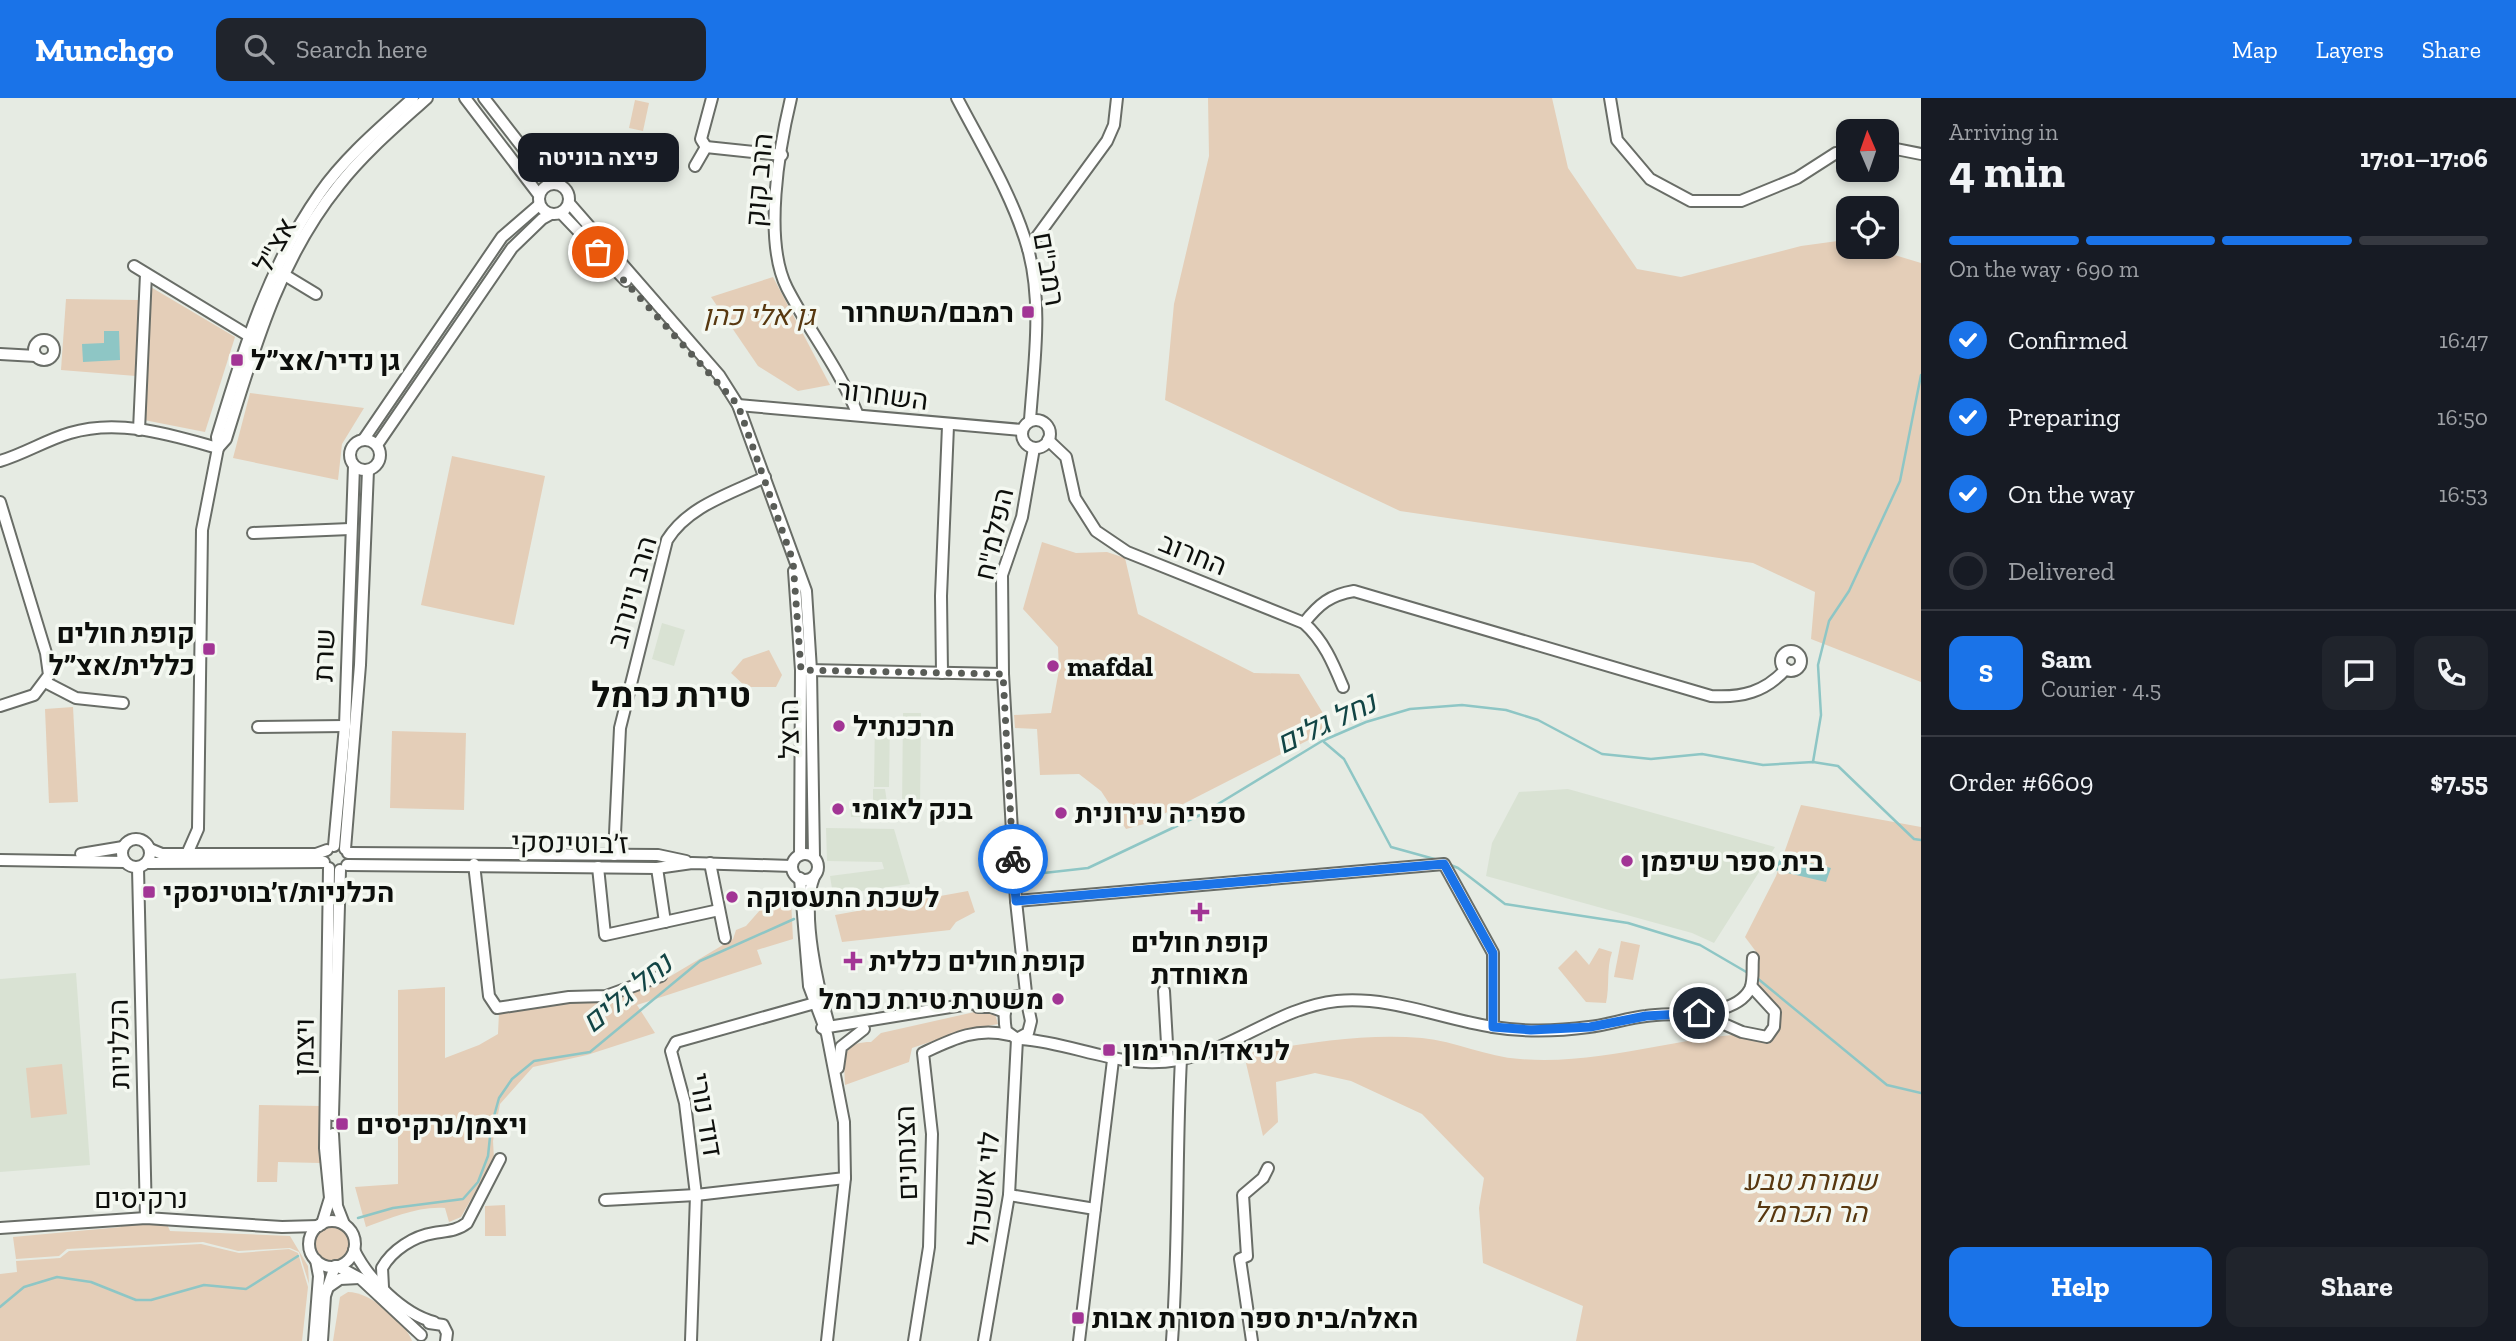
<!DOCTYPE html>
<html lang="en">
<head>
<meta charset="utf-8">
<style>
  body { margin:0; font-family:"Zilla Slab",Heebo,serif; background:#20242c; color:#f1f3f6; height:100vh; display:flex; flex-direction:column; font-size:26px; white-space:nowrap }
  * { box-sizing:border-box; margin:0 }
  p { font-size:23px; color:#9ea1a6 }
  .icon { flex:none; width:38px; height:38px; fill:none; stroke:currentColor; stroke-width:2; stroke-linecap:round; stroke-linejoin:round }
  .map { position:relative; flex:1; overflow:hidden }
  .details { display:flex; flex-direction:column; background:#171b24; width:595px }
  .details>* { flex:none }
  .needle { width:46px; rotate:358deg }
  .fabs { position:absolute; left:1836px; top:21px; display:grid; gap:14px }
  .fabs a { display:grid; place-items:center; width:63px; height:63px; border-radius:14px; background:#171b24; box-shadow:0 4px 10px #0003; font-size:35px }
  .pin { position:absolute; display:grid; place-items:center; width:60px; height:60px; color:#fff; margin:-30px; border:4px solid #fff; border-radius:50%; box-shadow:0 2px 7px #0007 }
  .courier { position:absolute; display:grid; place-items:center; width:70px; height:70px; margin:-35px; border:5px solid #1a73e8; border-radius:50%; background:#fff; color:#222; box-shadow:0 2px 9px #0007 }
  .bubble { position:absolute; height:49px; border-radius:14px; background:#171b24; box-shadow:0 4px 10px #0003; font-size:23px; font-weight:700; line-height:49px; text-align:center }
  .head em { font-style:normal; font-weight:700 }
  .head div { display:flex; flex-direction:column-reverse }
  .head { display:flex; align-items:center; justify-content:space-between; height:119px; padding:0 28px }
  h1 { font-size:46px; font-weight:700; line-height:52px }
  .bar { display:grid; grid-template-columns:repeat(4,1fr); gap:10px 7px; align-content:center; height:84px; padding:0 28px }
  .bar i { height:9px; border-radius:5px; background:#363941 }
  .bar .active { background:#1a73e8 }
  .bar p { grid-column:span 4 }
  .line { display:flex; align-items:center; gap:18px; padding:0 28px; border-top:2px solid #363941 }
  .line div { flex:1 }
  .round { display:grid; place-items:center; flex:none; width:74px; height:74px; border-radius:14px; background:#20242c }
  ol { padding:0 28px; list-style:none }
  li { display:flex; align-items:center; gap:21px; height:77px }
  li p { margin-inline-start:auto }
  li .icon { padding:7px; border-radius:50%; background:#1a73e8; color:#fff; stroke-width:4 }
  li:last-child { color:#9ea1a6 }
  li i { width:38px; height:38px; border:4px solid #363941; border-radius:50% }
  .button { display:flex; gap:14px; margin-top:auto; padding:14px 28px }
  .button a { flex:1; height:80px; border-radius:14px; background:#1a73e8; color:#fff; font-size:28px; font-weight:700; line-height:80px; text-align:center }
  .button a+a { background:#20242c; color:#f1f3f6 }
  header { display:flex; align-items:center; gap:42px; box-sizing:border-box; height:98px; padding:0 35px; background:#1a73e8; color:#fff }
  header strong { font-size:33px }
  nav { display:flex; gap:38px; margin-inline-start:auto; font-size:24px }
  .search { width:490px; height:63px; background:#20242c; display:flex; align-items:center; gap:18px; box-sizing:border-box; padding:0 24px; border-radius:14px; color:#9ea1a6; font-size:26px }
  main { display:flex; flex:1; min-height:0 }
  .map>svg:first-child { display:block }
</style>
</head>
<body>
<header>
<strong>Munchgo</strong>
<div class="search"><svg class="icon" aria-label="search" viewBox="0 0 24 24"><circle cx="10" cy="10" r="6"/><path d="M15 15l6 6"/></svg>Search here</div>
<nav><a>Map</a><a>Layers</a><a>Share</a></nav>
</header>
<main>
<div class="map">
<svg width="1921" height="1243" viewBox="0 0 1921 1243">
  <rect width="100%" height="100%" fill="#e6ebe3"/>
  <g fill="#d9e2d3">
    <polygon points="662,525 685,532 674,568 652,561"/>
    <polygon points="903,615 921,615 920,713 902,712"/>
    <polygon points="875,620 890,620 889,689 874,689"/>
    <polygon points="873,691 885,691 889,718 851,719 850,703 873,702"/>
    <polygon points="1568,691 1775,749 1714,845 1692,835 1486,778 1492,745 1519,694"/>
    <polygon points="826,730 894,731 910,786 833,797 830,778 884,771 882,764 827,763"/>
    <polygon points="76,875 90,1067 0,1074 0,881"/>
  </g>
  <g fill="#e4ceb8">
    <polygon points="1208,0 1552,0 1568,70 1637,171 1681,179 1801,148 1845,142 1848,149 1868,149 1921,165 1921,584 1811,541 1815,494 1753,465 1400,413 1165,302 1174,206 1209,58"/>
    <polygon points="635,2 649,5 643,33 629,30"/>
    <polygon points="773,179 830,287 798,293 758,268 711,199"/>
    <polygon points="149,188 235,239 205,334 144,322"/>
    <polygon points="66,201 139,202 136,278 61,272"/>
    <polygon points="250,295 364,310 342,346 338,382 233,360"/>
    <polygon points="452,358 545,378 514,527 421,507"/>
    <polygon points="1042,444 1076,455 1107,454 1125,460 1138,516 1254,575 1299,576 1332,630 1144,726 1126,731 1101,693 1079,676 1040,677 1037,631 1015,630 1014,617 1051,615 1059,572 1058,549 1023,511"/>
    <polygon points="769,552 782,577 776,589 746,589 731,575 743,561"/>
    <polygon points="73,609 78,704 49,705 45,611"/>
    <polygon points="392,633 466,635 464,712 390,710"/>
    <path d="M1801 707 1921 729V1243H1576L1583 1208 1483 1165 1479 1110 1484 1080 1422 1016 1351 983 1315 975 1276 984 1278 1024 1263 1038 1246 965 1252 954C1308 945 1365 935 1422 940 1455 943 1487 959 1520 961 1604 968 1686 935 1769 935L1774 921 1759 886 1757 855 1745 839 1776 778Z"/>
    <polygon points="968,793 975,814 956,824 950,832 842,844 835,817"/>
    <path d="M791 802 793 841 757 852 762 866 637 907 655 935 587 957 533 969 500 1006 493 1043 494 1061 461 1119 449 1124 445 1110C418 1108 391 1120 366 1129L355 1089 398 1086V892L445 889V960L479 947 498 936 499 914 616 900 659 885 733 841 736 832 746 828 767 804Z"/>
    <polygon points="1621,843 1640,847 1633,882 1614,879"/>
    <path d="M1599 850 1612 854C1606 872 1610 887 1606 905L1586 904 1558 870 1576 852 1589 867Z"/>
    <path d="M979 913 995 916 998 926 966 932 912 950 909 964 845 987C844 963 840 944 871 944L881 935Z"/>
    <polygon points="62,966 67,1016 31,1020 26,970"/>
    <polygon points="259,1007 322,1008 320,1065 278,1064 277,1084 257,1084"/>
    <polygon points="505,1107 506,1138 485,1138 485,1108"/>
    <polygon points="121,1125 167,1126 170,1133 290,1138 308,1168 309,1186 299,1154 290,1150 238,1153 203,1144 67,1151 59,1158 16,1161 13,1139 121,1129"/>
    <circle cx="332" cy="1146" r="17"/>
    <polygon points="201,1146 239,1155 289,1151 298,1155 308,1189 302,1243 0,1243 0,1176 17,1174 16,1163 60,1160 69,1153"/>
    <path d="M348 1194C370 1194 405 1223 412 1243H333L340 1199Z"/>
  </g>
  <g fill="#8ec6c5">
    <polygon points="104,233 119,233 120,262 83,264 82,246 104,245"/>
    <polygon points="1781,758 1831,770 1826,784 1775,772"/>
  </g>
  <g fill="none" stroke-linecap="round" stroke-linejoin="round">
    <g stroke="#8ec6c5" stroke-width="2.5">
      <polyline points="1324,644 1344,661 1391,749 1438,762"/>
      <polyline points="1813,664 1821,617 1818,567 1829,523 1849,493 1900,383 1921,277"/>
      <polyline points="1448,766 1458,770 1505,806 1628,825 1700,847 1748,875"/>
      <polyline points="1026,777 1088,770 1200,717 1322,643 1366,624 1410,611 1462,607 1506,612 1538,622 1602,656 1651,661 1702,656 1763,667 1813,664 1838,668 1914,741 1921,742"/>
      <polyline points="1757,880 1887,987 1921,995"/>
      <polyline points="358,1120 393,1110 463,1101 478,1084 488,1058 491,1029 499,1000 512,981 534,963 590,954 700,863 794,821"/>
      <polyline points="0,1209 24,1189 57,1179 91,1184 136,1202 151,1202 204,1187 246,1191 298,1158"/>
    </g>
    <g stroke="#696d67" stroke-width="14">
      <g id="minor">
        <polyline points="465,0 539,97"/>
        <polyline points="484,0 551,86"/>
        <path d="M791 0C779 50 763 143 787 190 809 233 839 270 857 315"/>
        <path d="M957 0C982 48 1013 98 1028 151 1043 205 1034 266 1030 322"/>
        <polyline points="1610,0 1617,42 1650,81 1691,103 1741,103 1797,80 1836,55 1848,54"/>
        <polyline points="706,49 782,57"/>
        <polyline points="1886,49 1921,56"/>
        <polyline points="695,68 706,49 701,41 712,0"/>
        <circle cx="554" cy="101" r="15"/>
        <polyline points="569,105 719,277 738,307 806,493 811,572 814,758"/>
        <polyline points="561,115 626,183"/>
        <polyline points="1028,151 1107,43 1114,27 1117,0"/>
        <polyline points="134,168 254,241"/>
        <polyline points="283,176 316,196"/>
        <circle cx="44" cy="252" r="10"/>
        <polyline points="0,256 36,258"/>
        <polyline points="738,307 1022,332"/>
        <circle cx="1036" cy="336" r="14"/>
        <polyline points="139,332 146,176"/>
        <polyline points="364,341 502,139 539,107"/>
        <circle cx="365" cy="357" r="15"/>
        <path d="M1048 342 1066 359 1075 400 1096 433 1127 454 1304 525C1324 543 1333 565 1343 589"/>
        <polyline points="377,347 512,150 542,121 551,116"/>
        <path d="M218 350 226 341C254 251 279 161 339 87 365 54 396 28 427 0"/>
        <path d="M0 363C24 356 46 342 70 335 119 320 171 337 218 350"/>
        <polyline points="0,404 46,555 49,577 34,597 0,608"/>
        <polyline points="253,435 350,431"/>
        <polyline points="794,473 801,572 800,757"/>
        <path d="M1304 525C1319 506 1330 497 1354 493L1711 598C1742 600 1765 594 1786 571"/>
        <circle cx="1791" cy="563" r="10"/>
        <polyline points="807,572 1003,576"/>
        <polyline points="942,575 941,498 948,328"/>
        <polyline points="45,584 76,600 123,605"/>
        <polyline points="258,629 345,628"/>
        <circle cx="136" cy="755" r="14"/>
        <polyline points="334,748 345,628 354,368"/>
        <polyline points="150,751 162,756 316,756 327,752"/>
        <polyline points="345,751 360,567 368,372"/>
        <polyline points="348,755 658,757 686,763"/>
        <polyline points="81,756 123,749"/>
        <path d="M187 756 198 731 202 432 218 350 217 339C243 253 268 169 320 95 345 59 381 29 413 0"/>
        <circle cx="805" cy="769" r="13"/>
        <path d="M614 757 620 630 667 442C688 408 730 396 765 379"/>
        <polyline points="0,762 125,764"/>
        <polyline points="147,765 324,764"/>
        <polyline points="710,765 725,840"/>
        <polyline points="474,766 489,898 497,910 569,899 606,898 661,878"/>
        <polyline points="347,767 657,770 692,765 792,768"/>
        <polyline points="598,769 605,837 719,812"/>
        <polyline points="138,770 146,1120"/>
        <polyline points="657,770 665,824"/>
        <path d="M814 779C800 814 818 890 829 927"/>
        <polyline points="800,780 809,888 827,936 844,1024 845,1080 827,1243"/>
        <polyline points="1016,803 1444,766 1493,855 1493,929"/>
        <polyline points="1164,893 1168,963"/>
        <path d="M1016 898 1027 904 1031 923 1028 935 1017 941 1006 933C1004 921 1002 905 1016 898Z"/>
        <polyline points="1027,904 1016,803 1003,576 1002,477 1022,419 1034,350"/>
        <polyline points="978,909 991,909 1005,914"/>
        <polyline points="1699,915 1742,934 1767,939 1774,929 1775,914 1752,889"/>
        <polyline points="822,930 1012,899"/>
        <path d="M1021 941C1076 945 1120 972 1178 962 1234 952 1279 909 1337 903 1391 898 1441 921 1493 929 1524 934 1559 933 1589 929 1608 927 1627 920 1646 918 1675 914 1734 921 1750 891 1754 883 1752 869 1753 860"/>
        <polyline points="838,970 841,949 864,931"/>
        <polyline points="333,1017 340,772"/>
        <polyline points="333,1036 337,1108 344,1126"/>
        <polyline points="1009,1097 1095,1111"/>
        <polyline points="605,1102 696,1097 845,1080"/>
        <circle cx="332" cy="1146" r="23"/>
        <polyline points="322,1126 330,1100 325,1050 329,770"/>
        <polyline points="0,1130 146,1120 282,1129 319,1128"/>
        <path d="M354 1152C368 1181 403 1216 434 1224"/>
        <polyline points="337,1168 361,1181 421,1237"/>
        <path d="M383 1189 382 1170C392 1152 414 1138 434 1135 446 1133 457 1133 467 1125L500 1061"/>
        <polyline points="327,1190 340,1181 359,1180"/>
        <polyline points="429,1225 443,1227 447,1235 446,1243"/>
        <polyline points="314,1243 319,1178 316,1162"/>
        <polyline points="322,1243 325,1198 335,1168"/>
        <polyline points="691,1243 696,1097 685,1005 671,953 676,944 815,905"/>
        <path d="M914 1243 929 1149 932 1036 923 955C953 941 976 929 1009 937"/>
        <polyline points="984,1243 1009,1097 1017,941"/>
        <polyline points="1079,1243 1113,962"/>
        <path d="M1172 1243C1179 1149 1176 1055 1181 961"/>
        <polyline points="1252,1243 1240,1161 1247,1158 1243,1097 1263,1080 1268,1070"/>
      </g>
    </g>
    <use href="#minor" stroke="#fff" stroke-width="10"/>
  </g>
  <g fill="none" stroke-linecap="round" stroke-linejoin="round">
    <polyline stroke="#595c57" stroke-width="7" stroke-dasharray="0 12.6" points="598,154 738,307 793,463 801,572 1003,576 1013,761"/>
    <polyline stroke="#1a73e8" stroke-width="9" points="1013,761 1016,803 1444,766 1493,855 1493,929 1531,932 1590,929 1646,918 1699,915"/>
  </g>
  <g fill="#a23595" stroke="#f4f8f1" stroke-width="2.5">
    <rect x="1021" y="207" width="14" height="14" rx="3.5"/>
    <rect x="230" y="255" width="14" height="14" rx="3.5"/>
    <rect x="202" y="544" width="14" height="14" rx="3.5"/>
    <circle cx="1053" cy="568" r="7"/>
    <circle cx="839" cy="628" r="7"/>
    <circle cx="838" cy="711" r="7"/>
    <circle cx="1061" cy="715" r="7"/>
    <circle cx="1627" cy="763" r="7"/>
    <rect x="142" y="787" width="14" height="14" rx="3.5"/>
    <circle cx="732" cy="799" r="7"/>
    <path d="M1196.5 803.5h7v7h7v7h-7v7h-7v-7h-7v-7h7z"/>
    <path d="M849.5 852.5h7v7h7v7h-7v7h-7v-7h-7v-7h7z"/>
    <circle cx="1058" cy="901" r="7"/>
    <rect x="1102" y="945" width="14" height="14" rx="3.5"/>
    <rect x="335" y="1019" width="14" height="14" rx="3.5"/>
    <rect x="1071" y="1213" width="14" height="14" rx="3.5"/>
  </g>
  <g text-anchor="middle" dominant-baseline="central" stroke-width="7" stroke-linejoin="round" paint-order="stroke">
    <g font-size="28" fill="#0d0f0c" stroke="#f4f8f1">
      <text transform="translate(759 82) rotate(-85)">הרב קוק</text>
      <text transform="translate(275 147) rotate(-61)">אצ"ל</text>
      <text transform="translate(1049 171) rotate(80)">רמב"ם</text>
      <text transform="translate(883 297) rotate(7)">השחרור</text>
      <text transform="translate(994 436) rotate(-77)">הפלמ"ח</text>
      <text transform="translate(1193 456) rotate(22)">החרוב</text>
      <text transform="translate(632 494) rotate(-74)">הרב וינרוב</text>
      <text transform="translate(324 557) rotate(-88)">שרת</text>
      <text transform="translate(789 631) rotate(-91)">הרצל</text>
      <text transform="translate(570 745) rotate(1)">ז׳בוטינסקי</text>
      <text transform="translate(119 946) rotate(-91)">הכלניות</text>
      <text transform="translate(304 949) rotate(-89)">ויצמן</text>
      <text transform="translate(706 1017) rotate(80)">דוד נורי</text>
      <text transform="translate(906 1055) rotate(-92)">הצנחנים</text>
      <text transform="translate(984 1091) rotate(-84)">לוי אשכול</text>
      <text x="141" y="1100">נרקיסים</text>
    </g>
    <g font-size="28" font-weight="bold" fill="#0d0f0c" stroke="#f4f8f1" text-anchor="start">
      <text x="1014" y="214" text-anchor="end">רמבם/השחרור</text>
      <text x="251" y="262">גן נדיר/אצ״ל</text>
      <text x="195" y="535" text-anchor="end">קופת חולים<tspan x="195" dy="32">כללית/אצ״ל</tspan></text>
      <text x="1067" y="568">mafdal</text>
      <text x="853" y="628">מרכנתיל</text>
      <text x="852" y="711">בנק לאומי</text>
      <text x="1075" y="715">ספריה עירונית</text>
      <text x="1641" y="763">בית ספר שיפמן</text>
      <text x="163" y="794">הכלניות/ז׳בוטינסקי</text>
      <text x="746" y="799">לשכת התעסוקה</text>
      <text x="1200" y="844" text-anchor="middle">קופת חולים<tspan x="1200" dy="32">מאוחדת</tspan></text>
      <text x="869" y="863">קופת חולים כללית</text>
      <text x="1044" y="901" text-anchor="end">משטרת טירת כרמל</text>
      <text x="1123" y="952">לניאדו/הרימון</text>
      <text x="356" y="1026">ויצמן/נרקיסים</text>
      <text x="1092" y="1220">האלה/בית ספר מסורת אבות</text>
    </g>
    <g font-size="28" font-style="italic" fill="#583810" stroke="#f4f8f1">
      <text x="759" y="217">גן אלי כהן</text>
      <text x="1810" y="1082">שמורת טבע<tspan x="1810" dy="32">הר הכרמל</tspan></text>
    </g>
    <g font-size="30" font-style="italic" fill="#124545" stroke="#f4f8f1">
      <text transform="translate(1326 625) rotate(-25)">נחל גלים</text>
      <text transform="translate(627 895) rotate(-39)">נחל גלים</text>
    </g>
    <g font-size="35" font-weight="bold" fill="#0d0f0c" stroke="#f4f8f1">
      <text x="671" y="597">טירת כרמל</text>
    </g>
  </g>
</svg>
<div class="fabs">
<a><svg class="needle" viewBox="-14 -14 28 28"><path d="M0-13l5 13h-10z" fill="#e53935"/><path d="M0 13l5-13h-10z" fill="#9ea1a6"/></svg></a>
<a><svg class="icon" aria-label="locate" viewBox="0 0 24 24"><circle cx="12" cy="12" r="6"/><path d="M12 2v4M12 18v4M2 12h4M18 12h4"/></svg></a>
</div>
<div class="pin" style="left:598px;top:154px;background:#ea580c"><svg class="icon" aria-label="bag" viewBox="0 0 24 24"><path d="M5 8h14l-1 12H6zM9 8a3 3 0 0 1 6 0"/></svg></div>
<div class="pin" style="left:1699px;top:915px;background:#1f2937"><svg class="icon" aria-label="home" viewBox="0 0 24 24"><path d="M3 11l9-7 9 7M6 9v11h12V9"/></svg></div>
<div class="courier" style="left:1013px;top:761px"><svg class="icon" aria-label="bike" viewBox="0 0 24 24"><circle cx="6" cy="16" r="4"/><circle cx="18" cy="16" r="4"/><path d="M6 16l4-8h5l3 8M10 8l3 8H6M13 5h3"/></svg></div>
<div class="bubble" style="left:518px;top:35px;width:161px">פיצה בוניטה</div>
</div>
<section class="details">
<div class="head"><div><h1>4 min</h1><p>Arriving in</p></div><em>17:01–17:06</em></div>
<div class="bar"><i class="active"></i><i class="active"></i><i class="active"></i><i></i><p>On the way · 690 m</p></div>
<ol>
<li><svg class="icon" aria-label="check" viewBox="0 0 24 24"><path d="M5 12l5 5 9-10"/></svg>Confirmed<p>16:47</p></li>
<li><svg class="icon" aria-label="check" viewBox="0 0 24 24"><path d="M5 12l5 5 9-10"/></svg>Preparing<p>16:50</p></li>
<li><svg class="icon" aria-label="check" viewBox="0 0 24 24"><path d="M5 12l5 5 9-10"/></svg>On the way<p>16:53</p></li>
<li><i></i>Delivered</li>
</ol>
<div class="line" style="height:126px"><b class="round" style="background:#1a73e8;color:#fff">S</b><div><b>Sam</b><p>Courier · 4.5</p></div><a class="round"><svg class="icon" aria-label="chat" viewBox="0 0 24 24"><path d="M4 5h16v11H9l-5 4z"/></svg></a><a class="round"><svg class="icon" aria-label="phone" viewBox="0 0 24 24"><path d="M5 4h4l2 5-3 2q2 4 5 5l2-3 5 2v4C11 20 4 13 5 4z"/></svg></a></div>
<div class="line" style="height:91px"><div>Order #6609</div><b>$7.55</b></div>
<div class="button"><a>Help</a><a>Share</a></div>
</section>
</main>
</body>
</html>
